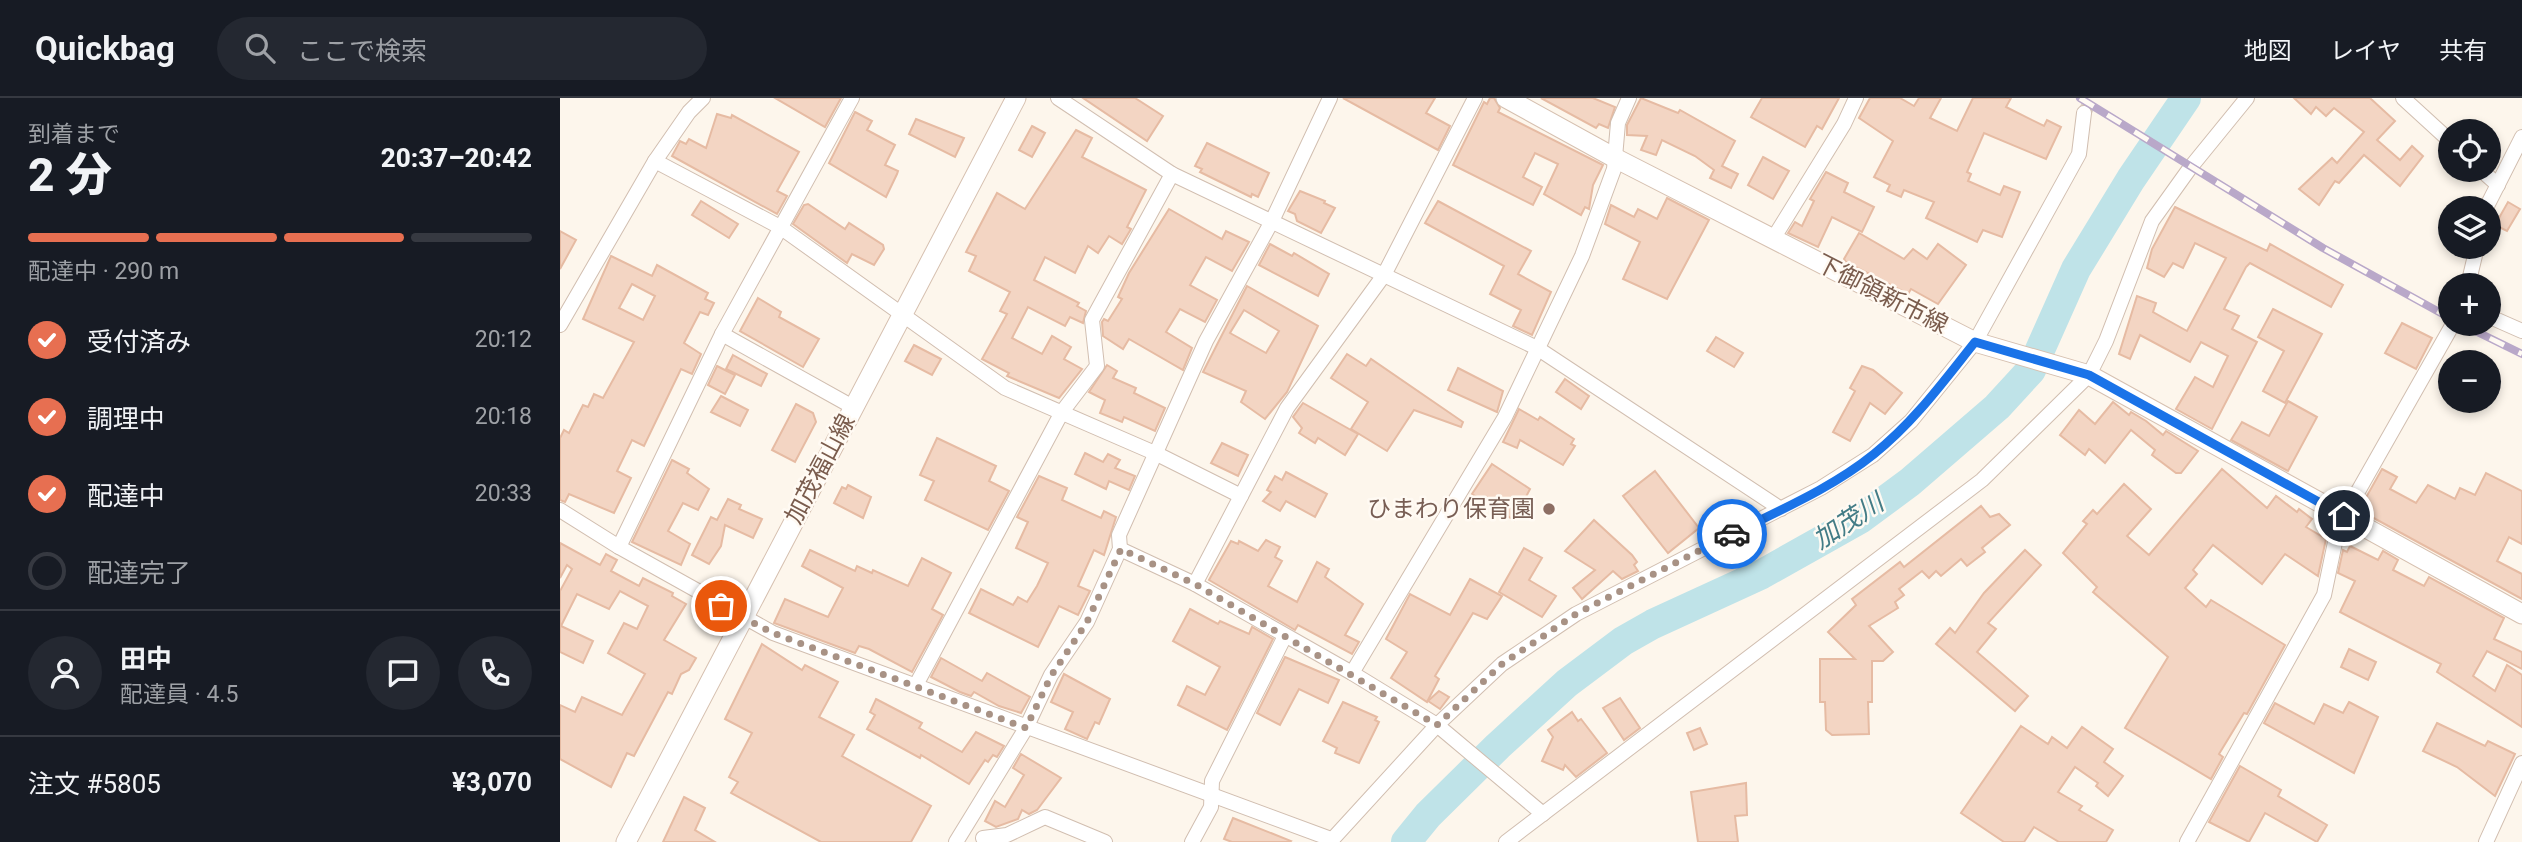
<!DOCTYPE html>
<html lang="ja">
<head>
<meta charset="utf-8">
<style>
  body { margin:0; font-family:Roboto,"Noto Sans JP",sans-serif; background:#242831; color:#f1f3f6; height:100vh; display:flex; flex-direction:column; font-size:26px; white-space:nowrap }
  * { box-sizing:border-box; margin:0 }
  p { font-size:23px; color:#9ea1a6 }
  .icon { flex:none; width:38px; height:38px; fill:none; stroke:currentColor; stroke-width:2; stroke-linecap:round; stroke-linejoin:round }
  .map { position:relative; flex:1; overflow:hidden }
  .drawer { display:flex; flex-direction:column; background:#171b24; width:560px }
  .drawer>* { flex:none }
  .tools { position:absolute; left:1878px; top:21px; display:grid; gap:14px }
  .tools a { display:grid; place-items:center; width:63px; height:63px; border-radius:50%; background:#171b24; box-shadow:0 4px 10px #0003; font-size:35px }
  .pin { position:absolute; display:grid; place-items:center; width:60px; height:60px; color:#fff; margin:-30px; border:4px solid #fff; border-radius:50%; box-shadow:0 2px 7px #0007 }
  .courier { position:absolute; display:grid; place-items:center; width:70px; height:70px; margin:-35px; border:5px solid #1a73e8; border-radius:50%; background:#fff; color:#222; box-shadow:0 2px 9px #0007 }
  .overview em { font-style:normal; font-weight:800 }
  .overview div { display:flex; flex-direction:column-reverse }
  .overview { display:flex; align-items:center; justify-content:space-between; height:119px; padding:0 28px }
  h1 { font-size:46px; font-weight:800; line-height:52px }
  .bar { display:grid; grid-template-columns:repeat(4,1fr); gap:10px 7px; align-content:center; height:84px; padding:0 28px }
  .bar i { height:9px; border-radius:5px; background:#363941 }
  .bar .on { background:#e76f51 }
  .bar p { grid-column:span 4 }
  .line { display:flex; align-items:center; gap:18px; padding:0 28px; border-top:2px solid #363941 }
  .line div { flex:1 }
  .round { display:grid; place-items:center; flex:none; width:74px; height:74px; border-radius:37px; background:#242831 }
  ol { padding:0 28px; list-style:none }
  li { display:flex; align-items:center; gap:21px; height:77px }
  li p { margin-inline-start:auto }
  li .icon { padding:7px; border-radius:50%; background:#e76f51; color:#fff; stroke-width:4 }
  li:last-child { color:#9ea1a6 }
  li i { width:38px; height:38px; border:4px solid #363941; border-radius:50% }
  header { display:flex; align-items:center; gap:42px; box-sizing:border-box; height:98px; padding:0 35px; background:#171b24; border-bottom:2px solid #363941 }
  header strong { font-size:33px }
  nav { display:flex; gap:38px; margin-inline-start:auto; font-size:24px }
  .search { width:490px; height:63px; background:#242831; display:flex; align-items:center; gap:18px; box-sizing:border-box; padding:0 24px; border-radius:38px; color:#9ea1a6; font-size:26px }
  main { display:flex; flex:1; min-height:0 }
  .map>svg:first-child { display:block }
</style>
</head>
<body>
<header>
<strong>Quickbag</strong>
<div class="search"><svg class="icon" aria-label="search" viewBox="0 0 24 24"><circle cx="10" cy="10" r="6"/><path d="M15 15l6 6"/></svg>ここで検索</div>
<nav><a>地図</a><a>レイヤ</a><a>共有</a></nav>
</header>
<main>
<section class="drawer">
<div class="overview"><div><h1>2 分</h1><p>到着まで</p></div><em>20:37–20:42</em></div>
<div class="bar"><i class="on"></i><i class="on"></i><i class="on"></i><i></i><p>配達中 · 290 m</p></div>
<ol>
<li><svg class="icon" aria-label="check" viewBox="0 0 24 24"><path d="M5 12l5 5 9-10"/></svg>受付済み<p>20:12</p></li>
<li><svg class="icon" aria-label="check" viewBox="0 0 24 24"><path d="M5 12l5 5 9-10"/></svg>調理中<p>20:18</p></li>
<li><svg class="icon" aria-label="check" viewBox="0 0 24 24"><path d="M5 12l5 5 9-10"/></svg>配達中<p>20:33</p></li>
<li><i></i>配達完了</li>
</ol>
<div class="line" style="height:126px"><a class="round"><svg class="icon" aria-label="person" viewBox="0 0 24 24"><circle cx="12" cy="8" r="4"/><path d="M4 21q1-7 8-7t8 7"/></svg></a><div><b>田中</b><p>配達員 · 4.5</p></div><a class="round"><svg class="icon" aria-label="chat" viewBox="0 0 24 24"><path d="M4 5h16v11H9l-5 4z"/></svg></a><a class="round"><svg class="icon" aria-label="phone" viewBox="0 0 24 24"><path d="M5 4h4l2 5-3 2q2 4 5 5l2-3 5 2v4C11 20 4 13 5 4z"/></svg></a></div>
<div class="line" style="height:91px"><div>注文 #5805</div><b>¥3,070</b></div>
</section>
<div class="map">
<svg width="1962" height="744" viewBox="0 0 1962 744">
  <rect width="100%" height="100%" fill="#fdf6ec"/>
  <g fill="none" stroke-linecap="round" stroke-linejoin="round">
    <polyline stroke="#bfe3e8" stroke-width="30" points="846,744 868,717 938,648 1007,585 1063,543 1093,526 1202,476 1300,421 1350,384 1437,309 1471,272 1516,171 1571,81 1626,0"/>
  </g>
  <g fill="#f3d5c3" stroke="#e6bba3" stroke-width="2" fill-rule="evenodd">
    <polygon points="215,0 281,0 265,29"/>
    <polygon points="523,0 575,0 603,18 587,43"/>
    <polygon points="783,0 875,0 866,15 890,28 878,52"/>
    <polygon points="930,0 934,0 940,10 938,14 1043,67 1033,87 1029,111 1025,109 1021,117 984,96 998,66 975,55 963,79 982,89 973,107 893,67 924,4 927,6"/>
    <polygon points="981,0 1033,0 1055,9 1048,30 1039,26 1036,30"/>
    <polygon points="1081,0 1118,15 1120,12 1175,43 1162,68 1178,76 1171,90 1150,80 1154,72 1135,58 1102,42 1096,57 1081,52 1087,38 1067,37 1067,27"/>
    <polygon points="1202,0 1279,0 1262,31 1257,28 1245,49 1191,19"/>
    <polygon points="1310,0 1340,0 1354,8 1359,0 1381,0 1370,20 1397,33 1413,0 1451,0 1446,9 1484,28 1487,22 1501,29 1486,61 1424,35 1407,74 1411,76 1408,83 1440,97 1444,88 1460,94 1442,139 1423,132 1417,144 1366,120 1374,104 1344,92 1341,99 1327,93 1330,87 1314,79 1333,43 1299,20"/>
    <polygon points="1734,0 1810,0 1835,23 1817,42 1840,62 1852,48 1863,58 1840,88 1804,57 1779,85 1775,83 1759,107 1739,91 1772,60 1777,65 1804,34 1774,10 1766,18 1756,9 1751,16"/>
    <polygon points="295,14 312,23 307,32 335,47 325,67 338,73 337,76 326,99 269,65"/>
    <polygon points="157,16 171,20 172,17 239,54 217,93 227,98 217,116 112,58 120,43 126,46 129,41 146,50"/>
    <polygon points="356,21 404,40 395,59 349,36"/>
    <polygon points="472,28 485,35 472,59 459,52"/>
    <polygon points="516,32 532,40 522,59 586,92 567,129 571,131 562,146 549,138 538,155 528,148 515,175 485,159 474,182 519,205 517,208 526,213 523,225 510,219 505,228 468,209 452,240 482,256 492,238 511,249 504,261 522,271 499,300 447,278 449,275 422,261 447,216 440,213 450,194 409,173 416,158 406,154 437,95 465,111"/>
    <polygon points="647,45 709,75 698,99 692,96 691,99 640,74 642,71 635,68"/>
    <polygon points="1203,59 1229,73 1213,101 1188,87"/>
    <polygon points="1266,74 1288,85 1284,94 1314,109 1302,134 1272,119 1258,149 1228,135 1235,124 1242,128 1254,103 1250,101"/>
    <polygon points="740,93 765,103 764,105 775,110 761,135 737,123 735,116 728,113"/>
    <polygon points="1107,100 1149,122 1107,201 1063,181 1080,144 1045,126 1051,107 1074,119 1078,111 1097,121"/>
    <polygon points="141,103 178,126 169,140 132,117"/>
    <polygon points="878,103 971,153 958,176 991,194 972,237 953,228 961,212 930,196 944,168 865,125"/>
    <polygon points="1948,104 1960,111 1947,133 1935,127"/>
    <polygon points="248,106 285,131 289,125 323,147 324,151 314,167 292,156 287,165 233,126 244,107"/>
    <polygon points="1615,109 1707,153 1710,146 1783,187 1771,209 1690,165 1686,169 1664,211 1679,218 1672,231 1697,244 1652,331 1616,311 1635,279 1653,289 1668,258 1641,244 1630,264 1580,237 1570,261 1559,256 1577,198 1596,205 1593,214 1627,233 1666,160 1635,145 1623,170 1613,165 1604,179 1587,170 1592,151"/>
    <polygon points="609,111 662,141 666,133 689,144 672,173 646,159 630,187 657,202 645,224 620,211 606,234 632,250 623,272 569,241 563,251 543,238 542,224 544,221 548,223 562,201 558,199 569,175"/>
    <polygon points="0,133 16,142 0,171"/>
    <polygon points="1299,135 1344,161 1353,151 1367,161 1378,146 1406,167 1378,206 1351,191 1348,196 1286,164 1284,161"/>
    <polygon points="710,146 732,158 734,155 769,176 758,198 699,167"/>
    <path d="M51 158 92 178 97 167 148 195 145 201 154 205 148 217 140 214 124 245 141 256 132 276 121 271 84 348 72 342 57 373 71 380 54 415 9 396 5 404 0 402V340L4 332 9 335 23 307 28 309 34 296 43 300 74 244 23 221ZM72 186 95 198 83 222 59 210Z"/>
    <path d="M687 188 758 228 727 294 705 321 681 304 686 293 643 274ZM684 212 719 233 706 255 670 235Z"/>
    <polygon points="198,200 221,214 219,219 259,241 243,269 180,233"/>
    <polygon points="1713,211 1762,236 1725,305 1703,293 1724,253 1698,239"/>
    <polygon points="1842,225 1872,240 1856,271 1825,255"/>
    <polygon points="1156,239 1183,255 1174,269 1147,253"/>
    <polygon points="354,247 381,261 372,277 345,263"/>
    <polygon points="787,256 806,268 811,261 903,324 901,329 854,312 827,353 791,331 808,304 771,280"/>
    <polygon points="173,257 207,276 201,288 166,271"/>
    <polygon points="547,267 557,273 553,280 576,290 574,295 605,310 595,333 564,319 562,324 540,315 545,302 529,294"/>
    <polygon points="157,268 175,277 165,296 148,287"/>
    <polygon points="1302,268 1313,272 1342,295 1325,316 1310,305 1290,343 1273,334 1295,293 1290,290"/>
    <polygon points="898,270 943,293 937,314 888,292"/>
    <polygon points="1005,281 1029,298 1021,311 996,294"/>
    <polygon points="161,298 188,312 180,328 151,314"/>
    <polygon points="1728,303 1757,319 1728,373 1671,342 1682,324 1709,338"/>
    <polygon points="1553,304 1569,317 1571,314 1586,323 1603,337 1606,333 1638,353 1621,375 1616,375 1592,357 1595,352 1571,332 1545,365 1529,351 1525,357 1500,337 1519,312 1535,326"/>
    <polygon points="743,305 798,336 785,357 758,340 755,345 739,335 742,330 733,319"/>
    <polygon points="236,306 253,315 256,324 235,364 212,352"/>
    <polygon points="959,311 978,322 980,319 1014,341 1011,346 1015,348 1003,367 960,342 957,350 943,344"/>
    <polygon points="377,340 436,368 429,383 449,393 428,432 365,402 374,383 360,377"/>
    <polygon points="662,345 688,357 678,378 651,365"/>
    <polygon points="525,355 543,364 548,356 560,362 555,370 575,378 569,392 549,383 546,391 515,376"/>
    <polygon points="112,362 129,371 127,375 149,391 138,412 123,405 108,433 130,446 121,467 72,444"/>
    <polygon points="932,366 970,391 954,422 912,396"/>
    <polygon points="1662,371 1707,410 1716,398 1737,414 1739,411 1752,421 1746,429 1766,441 1758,478 1725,456 1702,486 1653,447 1633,472 1637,476 1625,490 1646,509 1651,502 1725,547 1687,616 1684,615 1659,656 1663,659 1651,681 1565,630 1608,559 1533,494 1537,489 1503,455 1527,426 1523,423 1533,412 1537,416 1564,386 1591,411 1567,438 1589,457"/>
    <polygon points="1822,371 1837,379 1830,391 1856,405 1868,387 1895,401 1900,390 1915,397 1926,375 1962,393 1962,446 1949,439 1937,463 1962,476 1962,501 1799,412"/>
    <polygon points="1095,373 1139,430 1108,455 1063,398"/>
    <polygon points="726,374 767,396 755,419 726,403 720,413 703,403 711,394 707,392 715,378 722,382"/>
    <polygon points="479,378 507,390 502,402 541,420 544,413 556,419 544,457 534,452 518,488 530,493 518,517 499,508 478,549 409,515 421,491 453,507 458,499 467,504 477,488 488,465 456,450 468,424 457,419"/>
    <polygon points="288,387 311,399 303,420 274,405 282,389 286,391"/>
    <polygon points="168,401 181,407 179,411 202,421 193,440 165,427 161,448 149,466 132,457 151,419 157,422"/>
    <polygon points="1421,408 1430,419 1439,416 1450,427 1422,450 1425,454 1407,468 1401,461 1381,478 1376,473 1369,480 1362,473 1339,491 1344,497 1335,504 1338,510 1309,528 1333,554 1323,563 1312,563 1312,604 1308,604 1309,636 1272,637 1266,632 1265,604 1260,604 1260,561 1295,561 1268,534 1296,507 1292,501 1340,464 1344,469"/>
    <polygon points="1034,422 1072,457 1077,464 1074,467 1078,473 1062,481 1053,473 1022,501 1013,490 1035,472 1005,453"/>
    <polygon points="706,442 720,449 715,459 722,463 708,488 737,504 757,464 769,471 765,479 803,506 785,537 799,544 792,556 738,527 735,532 649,482 671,443 678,446 679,443 698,453"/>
    <polygon points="0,445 40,467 46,456 57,462 51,473 79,488 83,480 113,495 112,498 126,506 104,542 136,560 129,572 121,576 112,596 108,594 74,658 67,655 51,689 0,661 0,607 15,614 22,599 62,617 85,576 48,555 64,525 77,531 88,508 60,493 49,511 17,496 1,528 33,543 23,565 0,554 0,493 12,471 7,467 0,480"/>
    <polygon points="1790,448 1818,462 1823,453 1838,462 1833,472 1864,488 1869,479 1944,520 1934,541 1962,554 1962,571 1927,553 1913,578 1935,593 1947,567 1962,577 1962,629 1877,574 1881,566 1780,514 1795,483 1778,475 1783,452 1787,454"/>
    <polygon points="964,450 982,460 969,482 996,498 982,519 939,494"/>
    <polygon points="250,452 295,473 297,468 312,475 313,472 348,488 362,460 391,475 372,511 383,517 352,574 309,551 299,548 295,555 214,525 225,501 268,519 283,490 242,468"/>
    <polygon points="1465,452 1481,467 1428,525 1436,531 1417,554 1468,598 1455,613 1376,546 1390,530 1395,535 1424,495"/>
    <polygon points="910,481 942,498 927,521 913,515 875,578 879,581 867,604 831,580 847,554 826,541 850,496 890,517"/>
    <polygon points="630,511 658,526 660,523 689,536 692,529 713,541 667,632 618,607 627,588 645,597 660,569 613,543"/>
    <polygon points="202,546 242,572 245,567 278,584 259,619 294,637 282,658 371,708 351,744 261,744 171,695 178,684 169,679 192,635 165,621"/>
    <polygon points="1789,551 1816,564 1808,582 1781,569"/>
    <polygon points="725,559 779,582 768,605 739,591 720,627 697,615"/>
    <polygon points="381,560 422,583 427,575 470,599 461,615 439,608 414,594 411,598 400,594 371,579"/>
    <polygon points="504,576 550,601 539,626 535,624 527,641 505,631 513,614 491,604"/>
    <polygon points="879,593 889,599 880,611 868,603"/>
    <polygon points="1060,600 1080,630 1064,642 1043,610"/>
    <polygon points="316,601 362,625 359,630 402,654 416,634 444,648 437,659 433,657 428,664 425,662 409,686 361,657 360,660 307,631 315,617 310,614"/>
    <polygon points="783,604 817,619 815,622 819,624 799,665 775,655 777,650 763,643"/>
    <polygon points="1789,604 1818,619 1794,675 1704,625 1715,605 1754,626 1764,606 1783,615"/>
    <polygon points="1012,614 1018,623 1021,621 1047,655 1016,679 1005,667 1003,672 982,663 993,639 988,632"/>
    <polygon points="1877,625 1925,648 1928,643 1955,656 1935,698 1897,669 1863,653"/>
    <polygon points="1461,628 1488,646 1492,639 1507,650 1522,629 1553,651 1544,664 1563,678 1548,698 1536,688 1538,685 1515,669 1498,694 1522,708 1519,712 1553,732 1546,744 1499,744 1474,729 1464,744 1444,744 1401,715"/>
    <polygon points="1140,630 1147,646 1134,652 1127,635"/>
    <polygon points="461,656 501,680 477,712 469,716 462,712 458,721 436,729 425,723 435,703 445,709 464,677 453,670"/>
    <polygon points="1680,668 1721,692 1718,698 1767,727 1757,744 1705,715 1689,744 1649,724"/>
    <polygon points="1186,685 1187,717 1175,718 1178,744 1138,744 1131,694"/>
    <polygon points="124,699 145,710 135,732 155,744 103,744"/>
    <polygon points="673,720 731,743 730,744 672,744 664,741"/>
  </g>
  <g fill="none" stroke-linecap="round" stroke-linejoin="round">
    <polyline stroke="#dcd0c4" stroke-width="14" stroke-dasharray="14 7" stroke-linecap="butt" points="1524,15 1533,0"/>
    <g stroke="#d1beb0" stroke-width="16">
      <g id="minor">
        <polyline points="498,0 612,76 977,250 1221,411"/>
        <polyline points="1843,0 1890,43"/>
        <polyline points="95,63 220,129 445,290 597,356 681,398"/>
        <polyline points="1921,72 1938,87"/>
        <polyline points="1926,110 1962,39"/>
        <polyline points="1213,141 1284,26 1296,0"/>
        <polyline points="1908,187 1917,149"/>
        <polyline points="1928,218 1962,233"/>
        <polyline points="0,227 95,63 129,14 143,0"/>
        <polyline points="162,236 293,309"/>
        <polyline points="0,412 59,449 213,535 771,741"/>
        <polyline points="59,449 162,236 292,0"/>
        <polyline points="560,451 635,486 792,575 877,627 983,716"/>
        <polyline points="635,486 727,310 824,177 915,0"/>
        <polyline points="792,575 945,319 1022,158 1054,71 1058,25 1069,0"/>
        <polyline points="356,587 502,314 537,268 532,222 612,76"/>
        <polyline points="423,740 447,737 485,719 545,744"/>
        <polyline points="396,744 466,630 491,577 527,524 560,451 559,437 646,243 712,123 770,0"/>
        <polyline points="632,744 651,709 652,683 725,538"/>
        <polyline points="770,744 877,627 942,566 1016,516 1261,390 1313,357 1351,323 1415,244 1519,56 1524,15"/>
        <polyline points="946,744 1422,382 1529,277 1546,243 1592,123 1630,70 1687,0"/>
        <polyline points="1627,744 1764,497 1778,430 1784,418 1893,226"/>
        <polyline points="1926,744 1962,665"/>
      </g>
    </g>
    <g stroke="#d6c0b0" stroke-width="21">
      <g id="secondary">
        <polyline points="946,0 1055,60 1415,244 1529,277 1962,516"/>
        <polyline points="66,744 456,0"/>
      </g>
    </g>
    <use href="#minor" stroke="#fff" stroke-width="14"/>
    <use href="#secondary" stroke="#fff" stroke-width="19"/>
    <g stroke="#b9a8c9" stroke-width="8">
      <g id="rail">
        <polyline points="1520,0 1763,150 1890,220"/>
        <polyline points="1901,226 1962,256"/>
      </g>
    </g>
    <use href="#rail" stroke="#fffaf3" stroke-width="5" stroke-dasharray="16" stroke-linecap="butt"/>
  </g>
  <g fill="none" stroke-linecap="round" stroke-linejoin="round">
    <polyline stroke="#a89285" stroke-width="7" stroke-dasharray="0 12.6" points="161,508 213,535 466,630 491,578 527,524 561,451 635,486 877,627 942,566 1016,516 1172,436"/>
    <path stroke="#1a73e8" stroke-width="9" d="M1172 436C1220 412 1272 390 1314 356 1354 324 1383 284 1415 244L1529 277 1784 418"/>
  </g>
  <circle fill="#8d6e63" stroke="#fffaf3" stroke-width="2.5" cx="989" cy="411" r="7"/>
  <g text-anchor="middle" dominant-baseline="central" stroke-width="5" stroke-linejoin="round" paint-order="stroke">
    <g font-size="24" fill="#7a5c4d" stroke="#fffaf3">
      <text transform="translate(1322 196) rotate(27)">下御領新市線</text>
      <text transform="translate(260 371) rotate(-62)">加茂福山線</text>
    </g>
    <g font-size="24" fill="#785e54" stroke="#fffaf3" text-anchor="end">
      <text x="975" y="411">ひまわり保育園</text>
    </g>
    <g font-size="26" font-style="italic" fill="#437c86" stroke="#fffaf3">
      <text transform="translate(1288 423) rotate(-33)">加茂川</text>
    </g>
  </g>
</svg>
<div class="tools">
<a><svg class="icon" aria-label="locate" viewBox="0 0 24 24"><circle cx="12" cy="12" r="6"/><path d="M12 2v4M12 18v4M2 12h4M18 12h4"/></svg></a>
<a><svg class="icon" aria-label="layers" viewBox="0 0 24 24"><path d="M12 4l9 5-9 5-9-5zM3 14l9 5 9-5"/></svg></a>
<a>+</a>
<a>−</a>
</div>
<div class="pin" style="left:161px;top:508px;background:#ea580c"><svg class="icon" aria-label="bag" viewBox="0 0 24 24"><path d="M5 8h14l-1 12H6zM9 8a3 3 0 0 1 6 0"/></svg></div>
<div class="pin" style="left:1784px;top:418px;background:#1f2937"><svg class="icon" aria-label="home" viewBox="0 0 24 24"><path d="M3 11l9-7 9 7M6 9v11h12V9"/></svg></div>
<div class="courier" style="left:1172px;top:436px"><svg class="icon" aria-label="car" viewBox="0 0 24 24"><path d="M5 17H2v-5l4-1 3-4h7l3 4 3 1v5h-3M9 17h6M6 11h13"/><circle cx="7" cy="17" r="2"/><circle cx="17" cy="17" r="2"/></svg></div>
</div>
</main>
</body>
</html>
